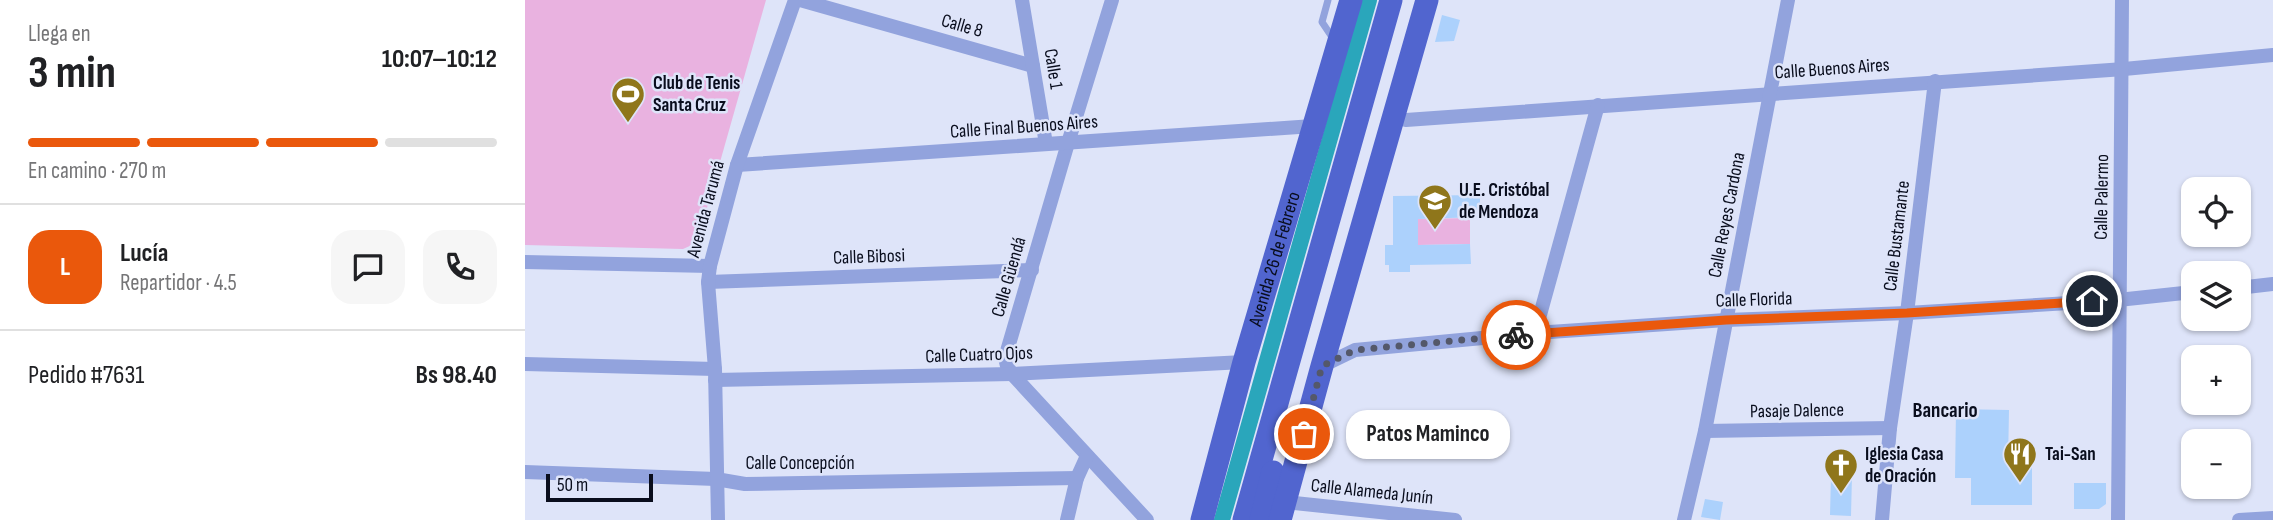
<!DOCTYPE html>
<html lang="es">
<head>
<meta charset="utf-8">
<style>
  body { margin:0; font-family:"Sofia Sans Condensed",sans-serif; background:#f6f6f6; color:#202124; height:100vh; display:flex; flex-direction:column; font-size:26px; white-space:nowrap }
  * { box-sizing:border-box; margin:0 }
  p { font-size:23px; color:#757577 }
  .icon { flex:none; width:38px; height:38px; fill:none; stroke:currentColor; stroke-width:2; stroke-linecap:round; stroke-linejoin:round }
  .map { position:relative; flex:1; overflow:hidden }
  .side { display:flex; flex-direction:column; background:#fff; width:525px }
  .side>* { flex:none }
  .controls { position:absolute; left:1656px; top:177px; display:grid; gap:14px }
  .controls a { display:grid; place-items:center; width:70px; height:70px; border-radius:14px; background:#fff; box-shadow:0 2px 5px #0004; font-size:35px }
  .scale { position:absolute; left:21px; bottom:18px; width:107px; box-sizing:border-box; padding-left:7px; border:4px solid #090d1d; border-top:0; font-size:19px; line-height:24px; white-space:nowrap; color:#090d1d; -webkit-text-stroke:5px #dee4f9; paint-order:stroke }
  .pin { position:absolute; display:grid; place-items:center; width:60px; height:60px; color:#fff; margin:-30px; border:4px solid #fff; border-radius:50%; box-shadow:0 2px 7px #0007 }
  .courier { position:absolute; display:grid; place-items:center; width:70px; height:70px; margin:-35px; border:5px solid #ea580c; border-radius:50%; background:#fff; color:#222; box-shadow:0 2px 9px #0007 }
  .bubble { position:absolute; height:49px; border-radius:21px; background:#fff; box-shadow:0 2px 5px #0004; font-size:23px; font-weight:700; line-height:49px; text-align:center }
  .overview em { font-style:normal; font-weight:700 }
  .overview div { display:flex; flex-direction:column-reverse }
  .overview { display:flex; align-items:center; justify-content:space-between; height:119px; padding:0 28px }
  h1 { font-size:46px; font-weight:700; line-height:52px }
  .bar { display:grid; grid-template-columns:repeat(4,1fr); gap:10px 7px; align-content:center; height:84px; padding:0 28px }
  .bar i { height:9px; border-radius:5px; background:#e0e0e0 }
  .bar .current { background:#ea580c }
  .bar p { grid-column:span 4 }
  .line { display:flex; align-items:center; gap:18px; padding:0 28px; border-top:2px solid #e0e0e0 }
  .line div { flex:1 }
  .round { display:grid; place-items:center; flex:none; width:74px; height:74px; border-radius:21px; background:#f6f6f6 }
  main { display:flex; flex:1; min-height:0 }
  .map>svg:first-child { display:block }
</style>
</head>
<body>
<main>
<section class="side">
<div class="overview"><div><h1>3 min</h1><p>Llega en</p></div><em>10:07–10:12</em></div>
<div class="bar"><i class="current"></i><i class="current"></i><i class="current"></i><i></i><p>En camino · 270 m</p></div>
<div class="line" style="height:126px"><b class="round" style="background:#ea580c;color:#fff">L</b><div><b>Lucía</b><p>Repartidor · 4.5</p></div><a class="round"><svg class="icon" aria-label="chat" viewBox="0 0 24 24"><path d="M4 5h16v11H9l-5 4z"/></svg></a><a class="round"><svg class="icon" aria-label="phone" viewBox="0 0 24 24"><path d="M5 4h4l2 5-3 2q2 4 5 5l2-3 5 2v4C11 20 4 13 5 4z"/></svg></a></div>
<div class="line" style="height:91px"><div>Pedido #7631</div><b>Bs 98.40</b></div>
</section>
<div class="map">
<svg width="1748" height="520" viewBox="0 0 1748 520">
  <rect width="100%" height="100%" fill="#dee4f9"/>
  <g fill="#e9b2e0">
    <polygon points="0,0 241,0 174,236 167,245 158,249 0,245"/>
    <polygon points="945,218 945,244 893,245 893,219"/>
  </g>
  <g fill="none" stroke-linecap="round" stroke-linejoin="round">
    <polyline stroke="#2aa6bb" stroke-width="16" points="697,520 844,0"/>
  </g>
  <g fill="#acd1fc">
    <polygon points="917,15 935,20 929,41 910,42"/>
    <polygon points="955,195 955,217 893,219 893,245 945,244 946,264 885,265 885,272 864,272 864,265 860,265 860,245 868,245 868,196"/>
    <polygon points="1431,409 1484,410 1483,463 1507,463 1507,505 1446,505 1446,478 1430,478"/>
    <polygon points="1306,475 1327,475 1326,516 1305,515"/>
    <polygon points="1549,483 1581,483 1581,504 1574,509 1549,509"/>
    <polygon points="1180,499 1198,502 1195,520 1176,517"/>
  </g>
  <g fill="none" stroke-linecap="round" stroke-linejoin="round">
    <polyline stroke="#92a3dd" stroke-width="7" points="803,0 797,22 809,40"/>
    <g stroke="#92a3dd" stroke-width="14">
      <polyline points="275,0 508,66"/>
      <polyline points="497,0 521,144"/>
      <polyline points="587,0 543,143 480,358 482,366 487,374 622,520"/>
      <polyline points="869,117 881,120 1599,69 1748,55"/>
      <polyline points="212,165 788,126"/>
      <polyline points="0,262 185,266"/>
      <polyline points="183,282 507,270"/>
      <polyline points="1713,288 1748,284"/>
      <polyline points="1010,333 1073,105"/>
      <polyline points="0,364 190,369"/>
      <polyline points="797,366 830,350 1010,333 1201,320 1382,313 1593,300 1668,292"/>
      <polyline points="190,380 487,374 719,362"/>
      <polyline points="1180,431 1365,428"/>
      <polyline points="0,472 191,479 220,484 552,478"/>
      <polyline points="760,502 930,520"/>
      <polyline points="193,520 190,369 183,282 185,266 212,165 270,0"/>
      <polyline points="542,520 552,478 562,456"/>
      <polyline points="1159,520 1180,431 1263,0"/>
      <polyline points="1357,520 1365,428 1382,313 1410,81"/>
      <polyline points="1593,520 1597,0"/>
      <polyline points="1714,520 1748,518"/>
    </g>
    <g stroke="#5165cf" stroke-width="23">
      <path id="s1" d="M677 520 719 362 826 0"/>
      <polyline points="719,520 866,0"/>
      <polyline points="736,520 748,472"/>
      <polyline points="755,520 797,366 902,0"/>
    </g>
  </g>
  <g fill="none" stroke-linecap="round" stroke-linejoin="round">
    <polyline stroke="#54586a" stroke-width="7" stroke-dasharray="0 12.6" points="779,434 797,366 830,350 991,335"/>
    <polyline stroke="#ea580c" stroke-width="9" points="991,335 1201,320 1382,313 1567,301"/>
  </g>
  <defs>
    <g id="stadium-pin" transform="scale(1.75)"><path d="M0 17L-7.5 6A9.5 9.5 0 1 1 7.5 6Z" fill="#8f761b" stroke="#dee4f9"/><path d="M0-5a6.5 5 0 1 0 0 10a6.5 5 0 1 0 0-10ZM-3.5-1.8h7v3.6h-7Z" fill="#fff"/></g>
    <g id="school-pin" transform="scale(1.75)"><path d="M0 17L-7.5 6A9.5 9.5 0 1 1 7.5 6Z" fill="#8f761b" stroke="#dee4f9"/><path d="M0-5L7-2L0 1L-7-2ZM-4 1L0 2.5L4 1V4Q0 6-4 4Z" fill="#fff"/></g>
    <g id="restaurant-pin" transform="scale(1.75)"><path d="M0 17L-7.5 6A9.5 9.5 0 1 1 7.5 6Z" fill="#8f761b" stroke="#dee4f9"/><path d="M-5-6h1v4h1v-4h1v4h1v-4h1v5L-1.5 .5V6h-2V.5L-5-1ZM5-6V6H3V1.5H1.5Q1.5-4 5-6Z" fill="#fff"/></g>
    <g id="church-pin" transform="scale(1.75)"><path d="M0 17L-7.5 6A9.5 9.5 0 1 1 7.5 6Z" fill="#8f761b" stroke="#dee4f9"/><path d="M-1.2-6h2.4v3.5h3.3v2.4h-3.3V6h-2.4V-.1h-3.3v-2.4h3.3Z" fill="#fff"/></g>
  </defs>
  <g fill-rule="evenodd">
    <use href="#stadium-pin" x="103" y="94"/>
    <use href="#school-pin" x="910" y="201"/>
    <use href="#restaurant-pin" x="1495" y="454"/>
    <use href="#church-pin" x="1316" y="465"/>
  </g>
  <g text-anchor="middle" dominant-baseline="central" stroke-width="5" stroke-linejoin="round" paint-order="stroke">
    <g font-size="19" fill="#090d1d" stroke="#dee4f9">
      <text transform="translate(437 26) rotate(16)">Calle 8</text>
      <text transform="translate(528 69) rotate(81)">Calle 1</text>
      <text transform="translate(1307 69) rotate(-4)">Calle Buenos Aires</text>
      <text transform="translate(499 127) rotate(-4)">Calle Final Buenos Aires</text>
      <text transform="translate(1577 197) rotate(-89)">Calle Palermo</text>
      <text transform="translate(181 209) rotate(-75)">Avenida Tarumá</text>
      <text transform="translate(1202 215) rotate(-79)">Calle Reyes Cardona</text>
      <text transform="translate(1372 236) rotate(-83)">Calle Bustamante</text>
      <text transform="translate(344 257) rotate(-2)">Calle Bibosi</text>
      <text stroke="none"><textPath href="#s1" startOffset="271">Avenida 26 de Febrero</textPath></text>
      <text transform="translate(484 277) rotate(-74)">Calle Güendá</text>
      <text transform="translate(1229 300) rotate(-2)">Calle Florida</text>
      <text transform="translate(454 355) rotate(-2)">Calle Cuatro Ojos</text>
      <text transform="translate(1272 411) rotate(-1)">Pasaje Dalence</text>
      <text x="275" y="463">Calle Concepción</text>
      <text transform="translate(847 492) rotate(6)">Calle Alameda Junín</text>
    </g>
    <g font-size="19" font-weight="bold" fill="#090d1d" stroke="#dee4f9" text-anchor="start">
      <text x="128" y="83">Club de Tenis<tspan x="128" dy="22">Santa Cruz</tspan></text>
      <text x="934" y="190">U.E. Cristóbal<tspan x="934" dy="22">de Mendoza</tspan></text>
      <text x="1340" y="454">Iglesia Casa<tspan x="1340" dy="22">de Oración</tspan></text>
      <text x="1520" y="454">Tai-San</text>
    </g>
    <g font-size="21" font-weight="bold" fill="#090d1d" stroke="#dee4f9">
      <text x="1420" y="410">Bancario</text>
    </g>
  </g>
</svg>
<div class="controls">
<a><svg class="icon" aria-label="locate" viewBox="0 0 24 24"><circle cx="12" cy="12" r="6"/><path d="M12 2v4M12 18v4M2 12h4M18 12h4"/></svg></a>
<a><svg class="icon" aria-label="layers" viewBox="0 0 24 24"><path d="M12 4l9 5-9 5-9-5zM3 14l9 5 9-5"/></svg></a>
<a>+</a>
<a>−</a>
</div>
<div class="scale">50 m</div>
<div class="pin" style="left:779px;top:434px;background:#ea580c"><svg class="icon" aria-label="bag" viewBox="0 0 24 24"><path d="M5 8h14l-1 12H6zM9 8a3 3 0 0 1 6 0"/></svg></div>
<div class="pin" style="left:1567px;top:301px;background:#1f2937"><svg class="icon" aria-label="home" viewBox="0 0 24 24"><path d="M3 11l9-7 9 7M6 9v11h12V9"/></svg></div>
<div class="courier" style="left:991px;top:335px"><svg class="icon" aria-label="bike" viewBox="0 0 24 24"><circle cx="6" cy="16" r="4"/><circle cx="18" cy="16" r="4"/><path d="M6 16l4-8h5l3 8M10 8l3 8H6M13 5h3"/></svg></div>
<div class="bubble" style="left:821px;top:410px;width:164px">Patos Maminco</div>
</div>
</main>
</body>
</html>
